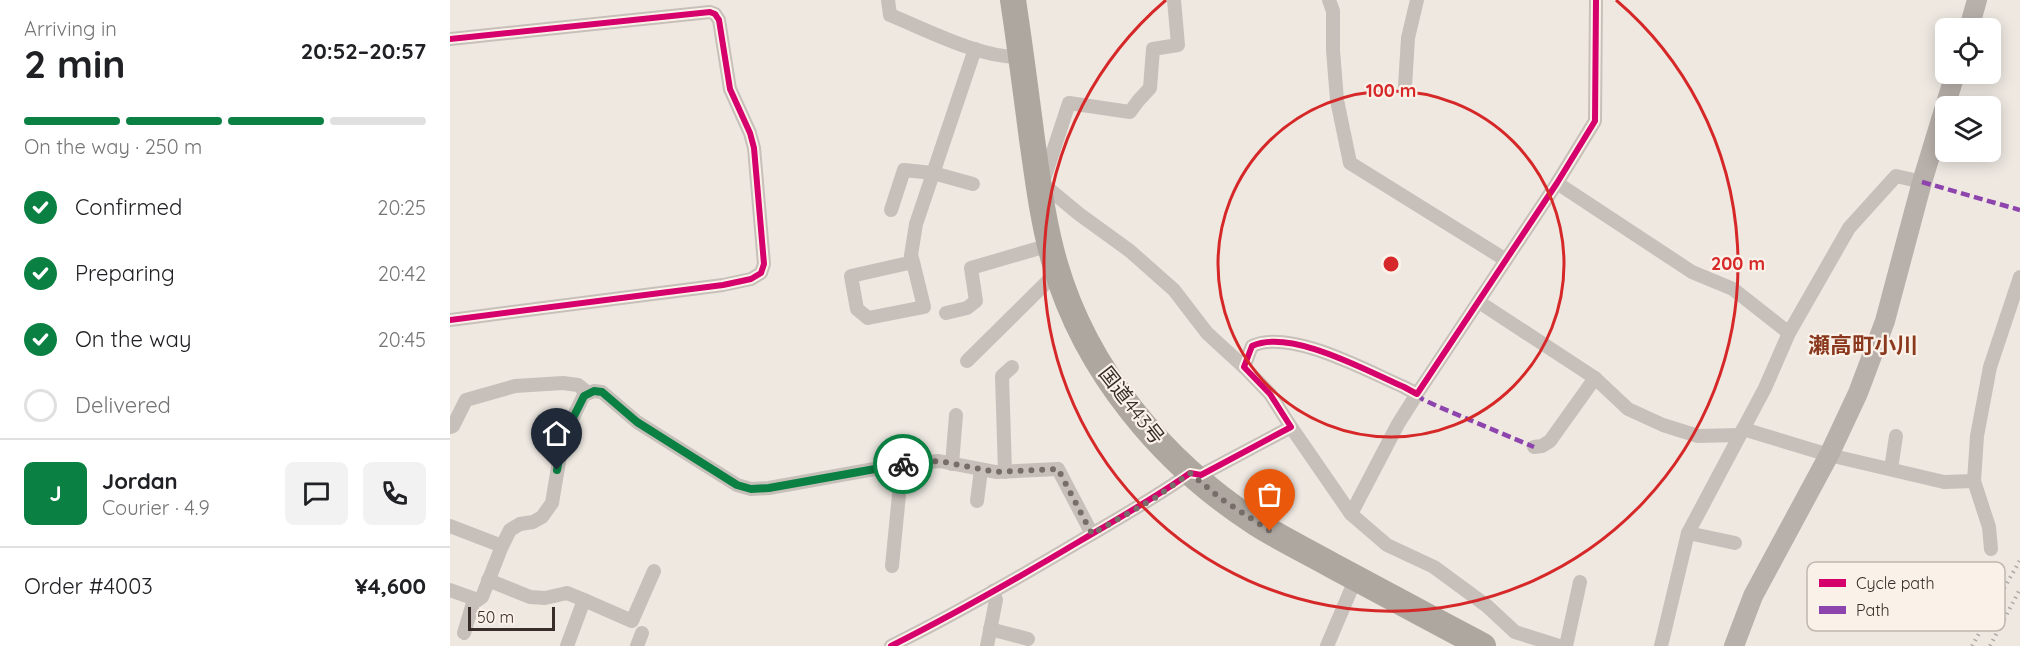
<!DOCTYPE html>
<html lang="en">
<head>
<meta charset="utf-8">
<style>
  body { margin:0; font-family:Quicksand,"Noto Sans JP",sans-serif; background:#f2f2f2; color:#202124; height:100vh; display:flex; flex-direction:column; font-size:22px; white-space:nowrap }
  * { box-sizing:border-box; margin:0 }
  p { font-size:20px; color:#757577 }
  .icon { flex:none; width:33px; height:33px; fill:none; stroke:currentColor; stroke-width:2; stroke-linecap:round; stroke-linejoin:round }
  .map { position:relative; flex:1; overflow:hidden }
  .side { display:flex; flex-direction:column; background:#fff; width:450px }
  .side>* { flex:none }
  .tools { position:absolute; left:1485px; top:18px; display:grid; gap:12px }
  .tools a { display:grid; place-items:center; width:66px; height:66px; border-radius:9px; background:#fff; box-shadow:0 3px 15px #0003; font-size:30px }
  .scale { position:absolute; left:18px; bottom:15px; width:87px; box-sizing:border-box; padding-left:6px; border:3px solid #382d28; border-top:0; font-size:16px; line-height:21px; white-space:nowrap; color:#382d28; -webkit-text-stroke:4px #faf2e9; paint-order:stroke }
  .pin { position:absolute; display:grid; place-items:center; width:51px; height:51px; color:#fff; margin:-62px -26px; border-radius:50% 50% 50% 0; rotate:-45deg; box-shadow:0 0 6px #0007 }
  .pin .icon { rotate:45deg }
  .courier { position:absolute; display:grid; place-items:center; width:60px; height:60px; margin:-30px; border:4px solid #0b8043; border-radius:50%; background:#fff; color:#222; box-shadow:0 2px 8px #0007 }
  .overview em { font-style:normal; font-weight:700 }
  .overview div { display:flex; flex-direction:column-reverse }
  .overview { display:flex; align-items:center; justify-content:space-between; height:102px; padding:0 24px }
  h1 { font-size:39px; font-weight:700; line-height:45px }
  .bar { display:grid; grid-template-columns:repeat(4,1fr); gap:9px 6px; align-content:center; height:72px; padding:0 24px }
  .bar i { height:8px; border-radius:4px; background:#e0e0e0 }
  .bar .selected { background:#0b8043 }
  .bar p { grid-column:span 4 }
  .line { display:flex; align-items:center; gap:15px; padding:0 24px; border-top:2px solid #e0e0e0 }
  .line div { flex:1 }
  .round { display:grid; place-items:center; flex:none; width:63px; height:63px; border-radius:9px; background:#f2f2f2 }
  ol { padding:0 24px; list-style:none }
  li { display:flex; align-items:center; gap:18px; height:66px }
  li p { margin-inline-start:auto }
  li .icon { padding:6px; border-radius:50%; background:#0b8043; color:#fff; stroke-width:4 }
  li:last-child { color:#757577 }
  li i { width:33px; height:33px; border:3px solid #e0e0e0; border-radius:50% }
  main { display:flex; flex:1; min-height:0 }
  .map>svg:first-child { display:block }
</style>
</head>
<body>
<main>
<section class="side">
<div class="overview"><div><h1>2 min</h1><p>Arriving in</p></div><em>20:52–20:57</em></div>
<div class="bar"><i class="selected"></i><i class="selected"></i><i class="selected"></i><i></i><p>On the way · 250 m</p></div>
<ol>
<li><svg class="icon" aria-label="check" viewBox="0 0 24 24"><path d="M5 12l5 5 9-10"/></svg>Confirmed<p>20:25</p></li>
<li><svg class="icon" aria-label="check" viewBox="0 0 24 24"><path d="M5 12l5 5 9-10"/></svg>Preparing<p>20:42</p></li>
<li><svg class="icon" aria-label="check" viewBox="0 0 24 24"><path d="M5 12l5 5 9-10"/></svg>On the way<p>20:45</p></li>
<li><i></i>Delivered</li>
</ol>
<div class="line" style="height:108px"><b class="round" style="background:#0b8043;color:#fff">J</b><div><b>Jordan</b><p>Courier · 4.9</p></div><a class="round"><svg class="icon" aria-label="chat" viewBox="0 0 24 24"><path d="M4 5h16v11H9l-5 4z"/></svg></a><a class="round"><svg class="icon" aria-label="phone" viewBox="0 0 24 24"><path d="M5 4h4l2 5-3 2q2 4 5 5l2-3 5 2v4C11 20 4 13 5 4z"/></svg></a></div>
<div class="line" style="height:78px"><div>Order #4003</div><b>¥4,600</b></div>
</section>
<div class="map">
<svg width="1570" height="646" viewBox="0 0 1570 646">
  <rect width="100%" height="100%" fill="#eee8e1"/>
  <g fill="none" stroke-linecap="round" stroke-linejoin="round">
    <g stroke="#c7c0ba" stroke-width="14">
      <path d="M438 0 440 15C477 30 532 59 571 57"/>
      <polyline points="724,0 728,45 703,49 700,88 688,101 680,112 619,103 595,176 588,180 629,214 680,251 724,290 757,333 794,367"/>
      <polyline points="879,0 883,11 883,50 887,100 900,163 1056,260"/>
      <polyline points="0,39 260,12 265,14 269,20 280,89 300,133 304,148 314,264 311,273 301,279 273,285 0,320"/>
      <polyline points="955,86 958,38 967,0"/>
      <polyline points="1107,183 1242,272 1283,289 1339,333"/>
      <polyline points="441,210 454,170 483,173 523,184"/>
      <polyline points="463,262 401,276 407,309 418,318 474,307 463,262 461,255 466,224 525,49"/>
      <polyline points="1029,302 1145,378 1178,409 1213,425 1248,436 1289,435"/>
      <polyline points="496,313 517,308 526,301 521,268 600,245"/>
      <polyline points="517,361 608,271"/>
      <polyline points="0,427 3,426 16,400 65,386 113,383 128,385 138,393"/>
      <polyline points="841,427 901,514 948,424 967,394"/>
      <polyline points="1293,429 1379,455 1494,482 1524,481 1527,436 1540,367 1570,277"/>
      <polyline points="1084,447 1092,446 1100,441 1145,378"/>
      <polyline points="502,464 506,415"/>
      <polyline points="1441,469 1446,436"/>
      <polyline points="555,472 552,376 562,367"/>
      <polyline points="1524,481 1539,527 1541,549"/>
      <polyline points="527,501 531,470"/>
      <polyline points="901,514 937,545 984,567 1037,606 1065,632 1109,646"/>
      <polyline points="0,526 52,546 60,530 70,524 83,522 92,517 102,503 113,438 134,395 144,391 152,392 187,422 287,485 301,489 319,488 452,464 489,461 546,472 608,469 642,534"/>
      <polyline points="1238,533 1285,543"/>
      <polyline points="442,566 452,464"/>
      <polyline points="38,580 80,597 95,598 117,593 134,600"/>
      <polyline points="0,590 28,600"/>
      <polyline points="540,629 578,639"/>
      <polyline points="14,633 23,603 32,597 52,546"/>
      <polyline points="117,646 134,600 182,621 204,571"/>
      <polyline points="187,646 192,633"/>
      <path d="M441 646C505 614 568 578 630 541 667 519 705 498 740 473L751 475 841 427 820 394 794 367 802 346C840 328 917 371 954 387L967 394 1107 183 1145 121 1146 0"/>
      <polyline points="537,646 546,600 543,591"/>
      <polyline points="877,646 906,578"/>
      <polyline points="1116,646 1130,582"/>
      <polyline points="1211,646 1238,533 1315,388 1339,333 1399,228 1446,176 1472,182"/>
    </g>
    <g stroke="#b8b0ab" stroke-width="20">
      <polyline points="1519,28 1527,0"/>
      <polyline points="1284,646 1303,596 1379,455 1408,393 1435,321 1472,182 1505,74"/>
    </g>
    <path stroke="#ada7a0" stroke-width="26" d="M563 0C570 46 576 93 582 139 588 181 593 223 605 264 636 371 713 463 806 523 831 539 859 552 885 567 934 593 983 620 1033 646"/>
    <g stroke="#afa9a4" stroke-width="4" stroke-dasharray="1.5 4.5" stroke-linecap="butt">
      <polyline points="1522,646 1570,560"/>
      <polyline points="1540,646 1570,589"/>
    </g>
    <g stroke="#8e44ad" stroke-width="4.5" stroke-dasharray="9 4.5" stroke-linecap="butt">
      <polyline points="1472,182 1570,210"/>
      <polyline points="967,394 972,399 989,407 1084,447"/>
    </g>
    <g stroke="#faf2e9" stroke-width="10">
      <g id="cycleway">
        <polyline points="0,39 260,12 265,14 269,20 280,89 300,133 304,148 314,264 311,273 301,279 273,285 0,320"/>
        <path d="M441 646C505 614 568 578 630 541 667 519 705 498 740 473L751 475 841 427 820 394 794 367 802 346C840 328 917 371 954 387L967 394 1107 183 1145 121 1146 0"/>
      </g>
    </g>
    <use href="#cycleway" stroke="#d6006c" stroke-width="6"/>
  </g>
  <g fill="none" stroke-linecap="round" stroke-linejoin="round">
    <polyline stroke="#786e69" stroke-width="6" stroke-dasharray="0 10.8" points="453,464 489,461 546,472 608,469 642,534 705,498 740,473 770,498 820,531"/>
    <polyline stroke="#0b8043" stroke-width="8" points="107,470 113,438 134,396 144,391 152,392 187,422 287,485 301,489 319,488 453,464"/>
  </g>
  <g fill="none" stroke="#d62828" stroke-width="3">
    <circle cx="941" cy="264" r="173"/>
    <path d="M1166 0A347 347 0 1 1 716 0"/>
  </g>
  <g text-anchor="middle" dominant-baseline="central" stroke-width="4.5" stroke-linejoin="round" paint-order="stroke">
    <g font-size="20" fill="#382d28" stroke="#faf2e9">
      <text transform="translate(682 405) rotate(52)">国道443号</text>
    </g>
    <g font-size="22" font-weight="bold" fill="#8a381e" stroke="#faf2e9">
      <text x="1413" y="345">瀬高町小川</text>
    </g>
  </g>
  <rect x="1357" y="562" width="198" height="69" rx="9" fill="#faf2e9" stroke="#c0b7af" stroke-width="1.5"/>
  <rect x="1369" y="579" width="27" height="8" fill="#d6006c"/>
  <rect x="1369" y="606" width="27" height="8" fill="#8e44ad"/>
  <g font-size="16" fill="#382d28">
    <text x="1406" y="589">Cycle path</text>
    <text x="1406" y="616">Path</text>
  </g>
  <circle cx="941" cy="264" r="9" fill="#d62828" stroke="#faf2e9" stroke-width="3"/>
  <g font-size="18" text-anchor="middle" font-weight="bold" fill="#d62828" stroke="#faf2e9" stroke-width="4.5" stroke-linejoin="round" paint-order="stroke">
    <text x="941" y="97">100 m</text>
    <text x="1288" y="270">200 m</text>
  </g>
</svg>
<div class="tools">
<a><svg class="icon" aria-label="locate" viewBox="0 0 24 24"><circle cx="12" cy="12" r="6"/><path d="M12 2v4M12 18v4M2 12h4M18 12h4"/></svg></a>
<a><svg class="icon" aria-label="layers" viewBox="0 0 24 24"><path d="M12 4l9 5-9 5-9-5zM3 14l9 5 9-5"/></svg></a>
</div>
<div class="scale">50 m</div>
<div class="pin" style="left:820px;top:531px;background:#ea580c"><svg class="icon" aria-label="bag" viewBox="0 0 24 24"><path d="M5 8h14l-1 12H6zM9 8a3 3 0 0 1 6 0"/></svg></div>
<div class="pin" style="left:107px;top:470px;background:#1f2937"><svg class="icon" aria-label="home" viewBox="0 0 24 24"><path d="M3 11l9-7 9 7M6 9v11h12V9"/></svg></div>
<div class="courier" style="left:453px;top:464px"><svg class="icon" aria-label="bike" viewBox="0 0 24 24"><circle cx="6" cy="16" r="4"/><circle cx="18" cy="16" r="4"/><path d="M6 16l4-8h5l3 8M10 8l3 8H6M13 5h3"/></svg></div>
</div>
</main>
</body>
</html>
